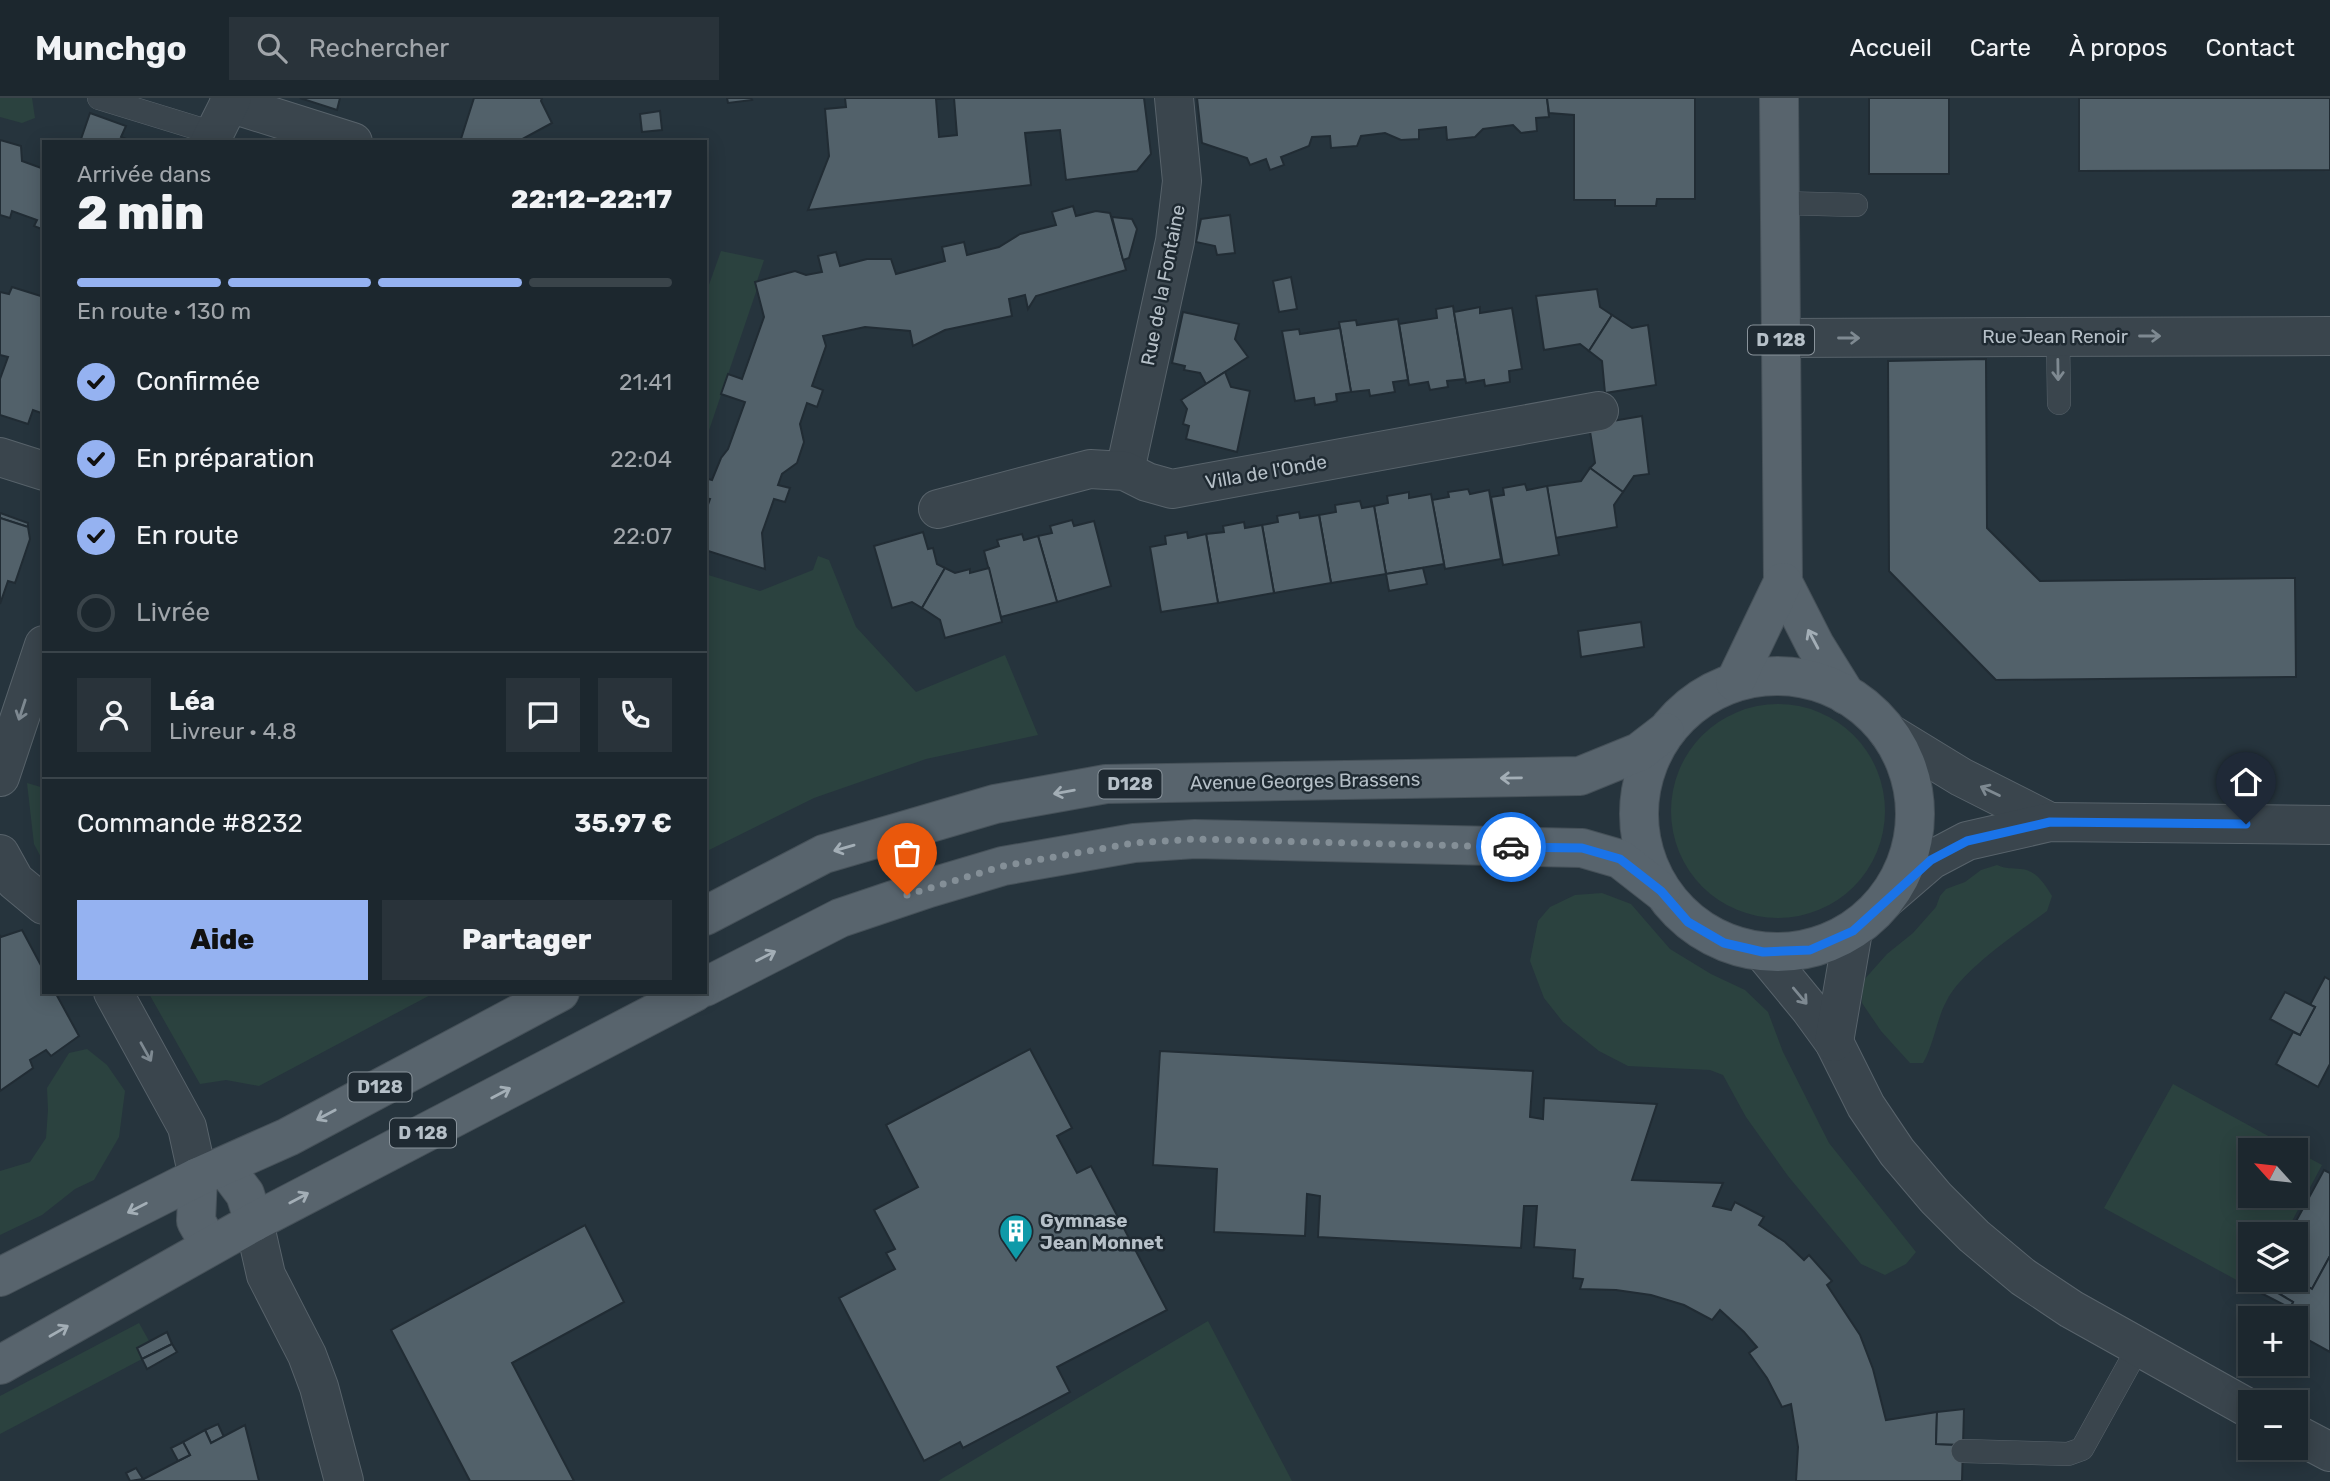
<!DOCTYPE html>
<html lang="fr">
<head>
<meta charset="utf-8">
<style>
  body { margin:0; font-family:Rubik,sans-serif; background:#29333a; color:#f1f3f6; height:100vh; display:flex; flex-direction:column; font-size:26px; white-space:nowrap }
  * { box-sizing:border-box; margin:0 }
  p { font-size:23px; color:#a0a5aa }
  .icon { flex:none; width:38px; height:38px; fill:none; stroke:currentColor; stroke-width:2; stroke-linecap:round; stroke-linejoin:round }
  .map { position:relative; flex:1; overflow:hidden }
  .drawer { position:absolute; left:42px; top:42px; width:665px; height:854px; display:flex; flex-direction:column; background:#1c272e; border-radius:0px; box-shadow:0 4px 18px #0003,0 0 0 2px #3a444a }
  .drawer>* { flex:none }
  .needle { width:46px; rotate:297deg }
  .controls { position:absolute; left:2238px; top:1040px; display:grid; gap:14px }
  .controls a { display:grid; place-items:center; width:70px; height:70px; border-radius:0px; background:#1c272e; box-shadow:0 4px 18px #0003,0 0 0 2px #3a444a; font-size:35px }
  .pin { position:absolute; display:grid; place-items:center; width:60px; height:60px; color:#fff; margin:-72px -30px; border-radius:50% 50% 50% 0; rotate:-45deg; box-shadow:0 0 7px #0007 }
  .pin .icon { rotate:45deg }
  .courier { position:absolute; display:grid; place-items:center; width:70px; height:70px; margin:-35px; border:5px solid #1a73e8; border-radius:50%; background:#fff; color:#222; box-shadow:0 2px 9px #0007 }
  .overview em { font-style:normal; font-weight:800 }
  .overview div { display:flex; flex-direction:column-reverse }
  .overview { display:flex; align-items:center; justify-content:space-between; height:119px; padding:0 35px }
  h1 { font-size:46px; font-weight:800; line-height:52px }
  .bar { display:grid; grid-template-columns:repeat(4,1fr); gap:10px 7px; align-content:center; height:84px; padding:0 35px }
  .bar i { height:9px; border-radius:5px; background:#3a444a }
  .bar .active { background:#95b2f1 }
  .bar p { grid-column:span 4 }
  .line { display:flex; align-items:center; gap:18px; padding:0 35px; border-top:2px solid #3a444a }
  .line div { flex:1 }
  .round { display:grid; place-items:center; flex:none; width:74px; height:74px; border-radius:0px; background:#29333a }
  ol { padding:0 35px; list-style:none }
  li { display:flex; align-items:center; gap:21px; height:77px }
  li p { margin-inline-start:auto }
  li .icon { padding:7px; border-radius:50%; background:#95b2f1; color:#111; stroke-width:4 }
  li:last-child { color:#a0a5aa }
  li i { width:38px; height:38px; border:4px solid #3a444a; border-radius:50% }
  .button { display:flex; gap:14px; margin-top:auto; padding:14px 35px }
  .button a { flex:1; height:80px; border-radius:0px; background:#95b2f1; color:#111; font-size:28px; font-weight:800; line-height:80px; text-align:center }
  .button a+a { background:#29333a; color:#f1f3f6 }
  header { display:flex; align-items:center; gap:42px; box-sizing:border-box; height:98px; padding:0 35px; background:#1c272e; border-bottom:2px solid #3a444a }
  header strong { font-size:33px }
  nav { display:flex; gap:38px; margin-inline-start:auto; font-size:24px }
  .search { width:490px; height:63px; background:#29333a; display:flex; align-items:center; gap:18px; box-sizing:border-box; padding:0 24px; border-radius:0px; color:#a0a5aa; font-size:26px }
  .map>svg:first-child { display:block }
</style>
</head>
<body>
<header>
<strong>Munchgo</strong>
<div class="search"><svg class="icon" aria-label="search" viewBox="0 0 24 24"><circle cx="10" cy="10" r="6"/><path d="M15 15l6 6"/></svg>Rechercher</div>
<nav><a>Accueil</a><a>Carte</a><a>À propos</a><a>Contact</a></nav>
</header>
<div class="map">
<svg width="2330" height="1383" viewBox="0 0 2330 1383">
  <rect width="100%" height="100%" fill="#26343d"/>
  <g fill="#2b423f">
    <polygon points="0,0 32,0 35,20 22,25 0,19"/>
    <polygon points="721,153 764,162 757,183 755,184 757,191 705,344 705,198"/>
    <polygon points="818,458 829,462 856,529 916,594 1005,557 1038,637 926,661 814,700 705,754 705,476 760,493 813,472"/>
    <circle cx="1778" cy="713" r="107"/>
    <polygon points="27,685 44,690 44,765 34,746"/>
    <path d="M1997 767C2006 771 2012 770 2021 771 2036 772 2045 786 2052 798L2047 813C2019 834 1961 872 1946 904 1936 923 1934 946 1923 965H1910L1881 933 1862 905 1863 883 1887 856 1913 835 1936 809 1940 798 1946 791 1965 784 1981 772Z"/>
    <polygon points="1602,795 1631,806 1670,851 1711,876 1745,892 1768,914 1783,954 1829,1045 1916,1154 1906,1166 1885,1177 1861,1166 1788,1078 1746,1019 1723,977 1710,972 1628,968 1599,953 1563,924 1544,900 1530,863 1538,823 1550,809 1575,797"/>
    <polygon points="148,894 436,894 259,988 226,982 200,986"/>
    <polygon points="87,951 107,967 125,993 119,1039 94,1082 75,1091 42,1117 0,1137 0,1073 30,1064 46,1040 48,1012 47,990 69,955"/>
    <polygon points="2173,986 2294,1052 2250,1052 2250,1097 2296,1097 2296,1053 2322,1067 2285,1136 2250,1136 2250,1181 2260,1181 2255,1192 2104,1110"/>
    <polygon points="1208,1223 1292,1383 938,1383"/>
    <polygon points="139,1225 149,1243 137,1250 142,1261 0,1336 0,1298"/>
  </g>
  <g fill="#52616a" stroke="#212c34" stroke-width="2">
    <polygon points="300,0 340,0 337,12"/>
    <polygon points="474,0 542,0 541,3 552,25 517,44 460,44"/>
    <polygon points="727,0 751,0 752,2 728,5"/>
    <polygon points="845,0 953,0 936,1 939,39 957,37 954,0 1144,0 1151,56 1137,73 1066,82 1060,32 1025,35 1031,87 808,112 829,58 825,11 846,9"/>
    <polygon points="1197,0 1547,0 1549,19 1536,20 1537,33 1521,35 1513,27 1483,31 1475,39 1447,42 1446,29 1419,32 1419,41 1401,42 1385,35 1361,38 1357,48 1331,50 1330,38 1312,39 1309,48 1281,59 1284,67 1270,72 1266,61 1250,67 1247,60 1202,45"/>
    <polygon points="1547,0 1695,0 1695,101 1657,101 1656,108 1615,108 1615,102 1574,102 1574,17 1549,15"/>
    <rect x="1869" y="0" width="80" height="76"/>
    <polygon points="2079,0 2330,0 2330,72 2079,73"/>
    <polygon points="660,13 662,32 642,34 640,16"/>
    <polygon points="90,15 126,28 121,39 134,44 80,44"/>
    <polygon points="0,42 21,48 22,63 44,71 44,132 34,128 37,122 12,113 10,120 0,117"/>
    <polygon points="1073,108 1076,118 1096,113 1110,115 1126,172 1036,198 1028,211 1025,197 1009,201 1012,218 945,232 913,248 910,233 865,229 823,238 826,248 812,288 823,292 817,309 807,305 800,326 804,344 797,365 782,376 778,387 790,390 785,404 774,401 762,435 765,471 705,452 705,415 710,401 705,400 705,380 712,382 721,360 728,351 745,304 721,296 728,276 742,281 764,219 755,184 795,173 806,177 822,174 818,158 836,154 840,168 867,161 891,161 896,176 945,163 942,149 964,144 967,157 999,149 1020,136 1056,127 1052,114"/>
    <polygon points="1230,117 1235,155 1217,157 1215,148 1196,144 1201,121"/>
    <polygon points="1112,119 1132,121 1137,131 1129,160 1123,162"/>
    <polygon points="1291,179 1297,211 1279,214 1273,183"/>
    <polygon points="12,189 44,199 44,316 33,312 28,326 0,317 0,281 8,259 0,257 0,194 9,196"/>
    <polygon points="1597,191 1600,209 1612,217 1589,253 1580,246 1544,252 1536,198"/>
    <polygon points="1453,208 1465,281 1447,283 1448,289 1430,292 1428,284 1409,287 1399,226 1437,220 1436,211"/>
    <polygon points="1480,209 1480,215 1512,210 1522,271 1509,273 1510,284 1485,288 1484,282 1466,285 1454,214"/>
    <polygon points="1183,214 1239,226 1235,241 1248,259 1206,286 1200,275 1184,272 1185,268 1172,265"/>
    <polygon points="1612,217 1632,230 1648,227 1656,287 1605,295 1602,263 1589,253"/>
    <polygon points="1398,221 1408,282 1393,284 1395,294 1370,298 1369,292 1351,294 1339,224 1356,222 1357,227"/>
    <polygon points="1340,230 1351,294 1336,296 1337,303 1333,304 1315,307 1314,300 1295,303 1282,233 1299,231 1300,236"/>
    <polygon points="1986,261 1987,430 2040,483 2295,480 2296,579 1996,582 1889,473 1888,263"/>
    <polygon points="1225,274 1231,289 1250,293 1237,354 1186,341 1189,328 1183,326 1187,311 1181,302"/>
    <polygon points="1642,318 1649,376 1634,378 1623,394 1590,370 1595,365 1589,327"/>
    <polygon points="1590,370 1623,394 1614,407 1617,429 1555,440 1547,388 1581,383"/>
    <polygon points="1525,386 1527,392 1547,388 1559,457 1503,467 1491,399 1504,397 1503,390"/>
    <polygon points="1468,391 1470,396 1489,392 1501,461 1445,471 1432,402 1449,399 1448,394"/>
    <polygon points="1409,394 1409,400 1431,396 1444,466 1386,476 1374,408 1388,405 1387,398"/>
    <polygon points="1360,403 1362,410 1374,408 1386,476 1331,485 1319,417 1336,414 1335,407"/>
    <polygon points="1299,414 1300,420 1319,417 1331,485 1274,495 1262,427 1278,424 1277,418"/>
    <polygon points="0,415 28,425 28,429 0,420"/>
    <polygon points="0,420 28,429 30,441 15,485 8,483 0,506"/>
    <polygon points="1072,422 1074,428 1094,423 1111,488 1057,504 1038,438 1052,435 1050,428"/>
    <polygon points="1244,424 1245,430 1262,427 1274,495 1218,505 1206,436 1224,434 1223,428"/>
    <polygon points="923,434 928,451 933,450 937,466 945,470 922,510 912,504 892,510 874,448"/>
    <polygon points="1187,434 1188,440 1206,436 1218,505 1161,514 1150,449 1166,446 1165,438"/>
    <polygon points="1022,436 1024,442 1038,438 1057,504 1001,519 984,453 999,448 997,442"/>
    <polygon points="945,470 955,475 970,471 970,475 989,470 1002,524 945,540 940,522 922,510"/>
    <polygon points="1423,470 1427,486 1389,493 1386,476"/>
    <polygon points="1641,524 1644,549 1581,559 1578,533"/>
    <polygon points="22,832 44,873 44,894 55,894 79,938 51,958 46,952 30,962 33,970 0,993 0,837 1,839"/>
    <polygon points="2325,879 2330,882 2330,966 2318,989 2276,966 2293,934 2300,937 2315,909 2310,907"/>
    <polygon points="2285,894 2315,909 2300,937 2270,921"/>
    <polygon points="1030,951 1072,1030 1057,1038 1077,1075 1091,1068 1167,1212 1057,1269 1070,1294 963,1350 960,1344 924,1363 839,1200 895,1171 886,1155 895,1151 874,1112 918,1089 886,1027"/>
    <polygon points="1160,953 1533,973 1530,1019 1543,1021 1544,1000 1657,1006 1632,1082 1723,1085 1713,1108 1731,1112 1735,1104 1764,1119 1759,1127 1785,1144 1804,1162 1809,1157 1832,1183 1827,1187 1860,1237 1873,1271 1886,1322 1937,1314 1936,1346 1963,1347 1962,1383 1796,1383 1798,1349 1791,1306 1782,1309 1767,1280 1749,1255 1757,1249 1744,1234 1720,1212 1712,1222 1684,1207 1651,1197 1616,1192 1580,1191 1583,1181 1573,1180 1575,1152 1534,1149 1537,1108 1524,1108 1521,1150 1318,1139 1320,1098 1307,1096 1305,1138 1214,1134 1217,1071 1153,1067"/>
    <polygon points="2324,1072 2330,1075 2330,1158 2312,1191 2294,1181 2296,1181 2296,1136 2289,1136"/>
    <polygon points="585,1127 624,1204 512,1265 574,1383 470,1383 391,1232"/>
    <polygon points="2330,1158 2330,1254 2296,1235 2296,1220 2284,1220 2293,1204 2268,1189 2272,1181 2294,1181 2312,1191"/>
    <polygon points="2264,1181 2272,1181 2268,1189 2293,1204 2290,1210 2257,1193"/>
    <polygon points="167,1234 172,1246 142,1261 137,1250"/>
    <polygon points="172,1246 177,1254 147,1271 142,1261"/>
    <polygon points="1964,1311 1963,1347 1936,1346 1937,1314"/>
    <polygon points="218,1326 224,1339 211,1345 205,1332"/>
    <polygon points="245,1327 259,1383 140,1383 190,1357 183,1344 205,1332 211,1345"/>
    <polygon points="183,1344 190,1357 178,1363 171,1350"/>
    <polygon points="136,1370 143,1381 130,1383 126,1375"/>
  </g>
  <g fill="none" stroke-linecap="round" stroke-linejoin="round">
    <g stroke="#58636b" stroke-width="24">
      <g id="service">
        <polyline points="99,0 213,35"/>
        <polyline points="1780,105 1856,107"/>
        <polyline points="2058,238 2059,305"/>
        <polyline points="1963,1353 2068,1356 2082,1351 2138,1250"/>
      </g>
    </g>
    <g stroke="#58636b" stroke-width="40">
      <g id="minor">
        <polyline points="229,5 353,44"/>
        <polyline points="210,44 232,0"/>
        <polyline points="1781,240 2330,238"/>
        <polyline points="0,359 44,373"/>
        <polyline points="1125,373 1175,143 1182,83 1174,0"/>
        <polyline points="938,411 1090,371 1125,373 1147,384 1172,391 1599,313"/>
        <polyline points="0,679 44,547"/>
        <polyline points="0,756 15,783 44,807"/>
        <polyline points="113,894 187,1029 198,1079"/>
        <polyline points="254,1124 266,1177 307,1257 319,1289 344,1383"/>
      </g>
    </g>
    <g stroke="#58636b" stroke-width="40">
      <g id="tertiary">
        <polyline points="1889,635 1961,679 2050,724"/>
        <polyline points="1888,799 1931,762 1967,743 2050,724 2330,727"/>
        <polyline points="1763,854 1810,911 1834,944 1866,1008 1897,1054 1936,1100 1974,1138 2023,1179 2071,1211 2250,1311"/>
        <polyline points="1834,944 1853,833"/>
        <polyline points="2296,1336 2330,1354"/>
      </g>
    </g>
    <g stroke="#465159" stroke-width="40">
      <g id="primary">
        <polyline points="1779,0 1783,484 1815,547 1846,597"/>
        <circle cx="1777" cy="716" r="138"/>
        <polyline points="1735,584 1783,484"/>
        <polyline points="705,818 824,756 995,706 1106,686 1580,678 1639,654 1665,634"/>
        <polyline points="705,889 840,820 929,790 1003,768 1134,745 1195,741 1582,750 1620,761 1661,793"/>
        <polyline points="224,1068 245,1096 254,1124"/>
        <polyline points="198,1079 196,1123 210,1148"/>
        <polyline points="0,1179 198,1079 288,1039 560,894"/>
        <polyline points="0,1267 254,1124 695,894"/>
      </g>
    </g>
    <use href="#service" stroke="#3a454d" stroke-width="23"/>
    <use href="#minor" stroke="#3a454d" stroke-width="38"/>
    <use href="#tertiary" stroke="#3a454d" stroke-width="38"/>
    <use href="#primary" stroke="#58646d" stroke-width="38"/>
  </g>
  <defs><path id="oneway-shaft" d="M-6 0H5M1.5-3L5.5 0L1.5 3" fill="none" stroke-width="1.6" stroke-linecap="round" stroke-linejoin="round" transform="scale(1.75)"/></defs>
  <g stroke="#7e8991">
    <use href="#oneway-shaft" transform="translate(2150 238)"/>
    <use href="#oneway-shaft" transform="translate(1849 240)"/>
    <use href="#oneway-shaft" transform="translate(2058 272) rotate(89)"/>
    <use href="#oneway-shaft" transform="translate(22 612) rotate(108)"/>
    <use href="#oneway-shaft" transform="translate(1990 693) rotate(-154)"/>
    <use href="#oneway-shaft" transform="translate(1800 898) rotate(50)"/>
    <use href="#oneway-shaft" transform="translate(146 954) rotate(61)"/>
  </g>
  <g stroke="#a3aeb6">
    <use href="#oneway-shaft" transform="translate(1813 541) rotate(-118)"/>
    <use href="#oneway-shaft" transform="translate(1511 680) rotate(179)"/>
    <use href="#oneway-shaft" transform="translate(1064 694) rotate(170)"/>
    <use href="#oneway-shaft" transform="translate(844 750) rotate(164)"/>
    <use href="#oneway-shaft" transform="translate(766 858) rotate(-27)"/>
    <use href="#oneway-shaft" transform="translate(501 995) rotate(-28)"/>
    <use href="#oneway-shaft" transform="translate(326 1017) rotate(152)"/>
    <use href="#oneway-shaft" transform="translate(299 1100) rotate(-28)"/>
    <use href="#oneway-shaft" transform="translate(137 1110) rotate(153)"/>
    <use href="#oneway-shaft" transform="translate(59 1233) rotate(-30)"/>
  </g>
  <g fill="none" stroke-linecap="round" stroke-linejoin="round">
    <polyline stroke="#848f97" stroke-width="7" stroke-dasharray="0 12.6" points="907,797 1003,768 1134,745 1195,741 1511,749"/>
    <polyline stroke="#1a73e8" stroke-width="9" points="1511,749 1582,750 1620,761 1661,793 1688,824 1724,845 1763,854 1810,852 1853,833 1931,762 1967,743 2050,724 2246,726"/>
  </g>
  <defs>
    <g id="building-pin" transform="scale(1.75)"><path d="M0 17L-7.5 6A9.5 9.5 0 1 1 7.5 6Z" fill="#0f9aa8" stroke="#1f2a32"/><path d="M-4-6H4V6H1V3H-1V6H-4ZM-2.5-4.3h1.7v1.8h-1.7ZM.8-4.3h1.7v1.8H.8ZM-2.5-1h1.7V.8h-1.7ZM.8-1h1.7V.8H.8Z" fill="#fff"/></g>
  </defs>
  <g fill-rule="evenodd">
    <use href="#building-pin" x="1016" y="1133"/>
  </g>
  <g text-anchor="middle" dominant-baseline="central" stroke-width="5" stroke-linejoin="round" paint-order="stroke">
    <g fill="#1f2a32" stroke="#89939b" stroke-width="2">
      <rect x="1748" y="227.5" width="66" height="29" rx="5"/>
      <rect x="1098.5" y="671.5" width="63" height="29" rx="5"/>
      <rect x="348.5" y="974.5" width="63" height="29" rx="5"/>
      <rect x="390" y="1020.5" width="66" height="29" rx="5"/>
    </g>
    <g font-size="18" font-weight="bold" fill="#b6c0c8">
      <text x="1781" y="242">D 128</text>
      <text x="1130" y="686">D128</text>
      <text x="380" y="989">D128</text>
      <text x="423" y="1035">D 128</text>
    </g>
    <g font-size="19" fill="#b6c0c8" stroke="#1f2a32">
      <text transform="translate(1163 187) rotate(-79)">Rue de la Fontaine</text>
      <text x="2055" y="238">Rue Jean Renoir</text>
      <text transform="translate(1266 374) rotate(-10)">Villa de l'Onde</text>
      <text transform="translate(1305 683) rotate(-1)">Avenue Georges Brassens</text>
    </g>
    <g font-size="19" font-weight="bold" fill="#b6c0c8" stroke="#1f2a32" text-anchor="start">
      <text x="1040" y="1122">Gymnase<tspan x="1040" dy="22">Jean Monnet</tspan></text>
    </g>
  </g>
</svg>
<div class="controls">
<a><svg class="needle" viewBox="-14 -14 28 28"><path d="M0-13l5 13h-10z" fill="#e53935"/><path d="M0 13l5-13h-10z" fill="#a0a5aa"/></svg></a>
<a><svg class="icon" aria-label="layers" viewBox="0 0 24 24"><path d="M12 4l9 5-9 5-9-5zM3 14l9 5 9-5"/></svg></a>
<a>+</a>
<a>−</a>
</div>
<div class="pin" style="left:907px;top:797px;background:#ea580c"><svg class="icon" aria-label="bag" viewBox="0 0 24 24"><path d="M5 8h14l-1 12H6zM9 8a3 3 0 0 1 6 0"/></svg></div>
<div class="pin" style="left:2246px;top:726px;background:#1f2937"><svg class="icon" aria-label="home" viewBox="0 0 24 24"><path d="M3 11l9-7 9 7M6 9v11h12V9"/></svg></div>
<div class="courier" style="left:1511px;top:749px"><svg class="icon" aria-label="car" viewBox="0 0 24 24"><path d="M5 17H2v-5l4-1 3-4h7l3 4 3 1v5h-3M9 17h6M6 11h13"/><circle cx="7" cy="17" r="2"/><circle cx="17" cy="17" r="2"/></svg></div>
<section class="drawer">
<div class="overview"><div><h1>2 min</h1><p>Arrivée dans</p></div><em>22:12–22:17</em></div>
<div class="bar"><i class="active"></i><i class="active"></i><i class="active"></i><i></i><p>En route · 130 m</p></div>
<ol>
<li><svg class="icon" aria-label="check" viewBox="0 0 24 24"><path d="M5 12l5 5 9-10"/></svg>Confirmée<p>21:41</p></li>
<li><svg class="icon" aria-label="check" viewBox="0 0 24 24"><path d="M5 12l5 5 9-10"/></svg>En préparation<p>22:04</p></li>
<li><svg class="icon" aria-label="check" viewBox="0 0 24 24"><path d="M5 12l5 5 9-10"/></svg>En route<p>22:07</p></li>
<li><i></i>Livrée</li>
</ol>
<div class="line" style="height:126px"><a class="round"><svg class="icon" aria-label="person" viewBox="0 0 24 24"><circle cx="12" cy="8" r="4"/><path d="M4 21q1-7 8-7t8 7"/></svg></a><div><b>Léa</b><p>Livreur · 4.8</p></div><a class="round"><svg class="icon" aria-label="chat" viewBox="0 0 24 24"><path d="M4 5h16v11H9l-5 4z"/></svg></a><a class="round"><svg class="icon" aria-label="phone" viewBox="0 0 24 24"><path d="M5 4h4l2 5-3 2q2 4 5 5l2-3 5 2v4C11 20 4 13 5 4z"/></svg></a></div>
<div class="line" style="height:91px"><div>Commande #8232</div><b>35.97 €</b></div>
<div class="button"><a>Aide</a><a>Partager</a></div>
</section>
</div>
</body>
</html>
